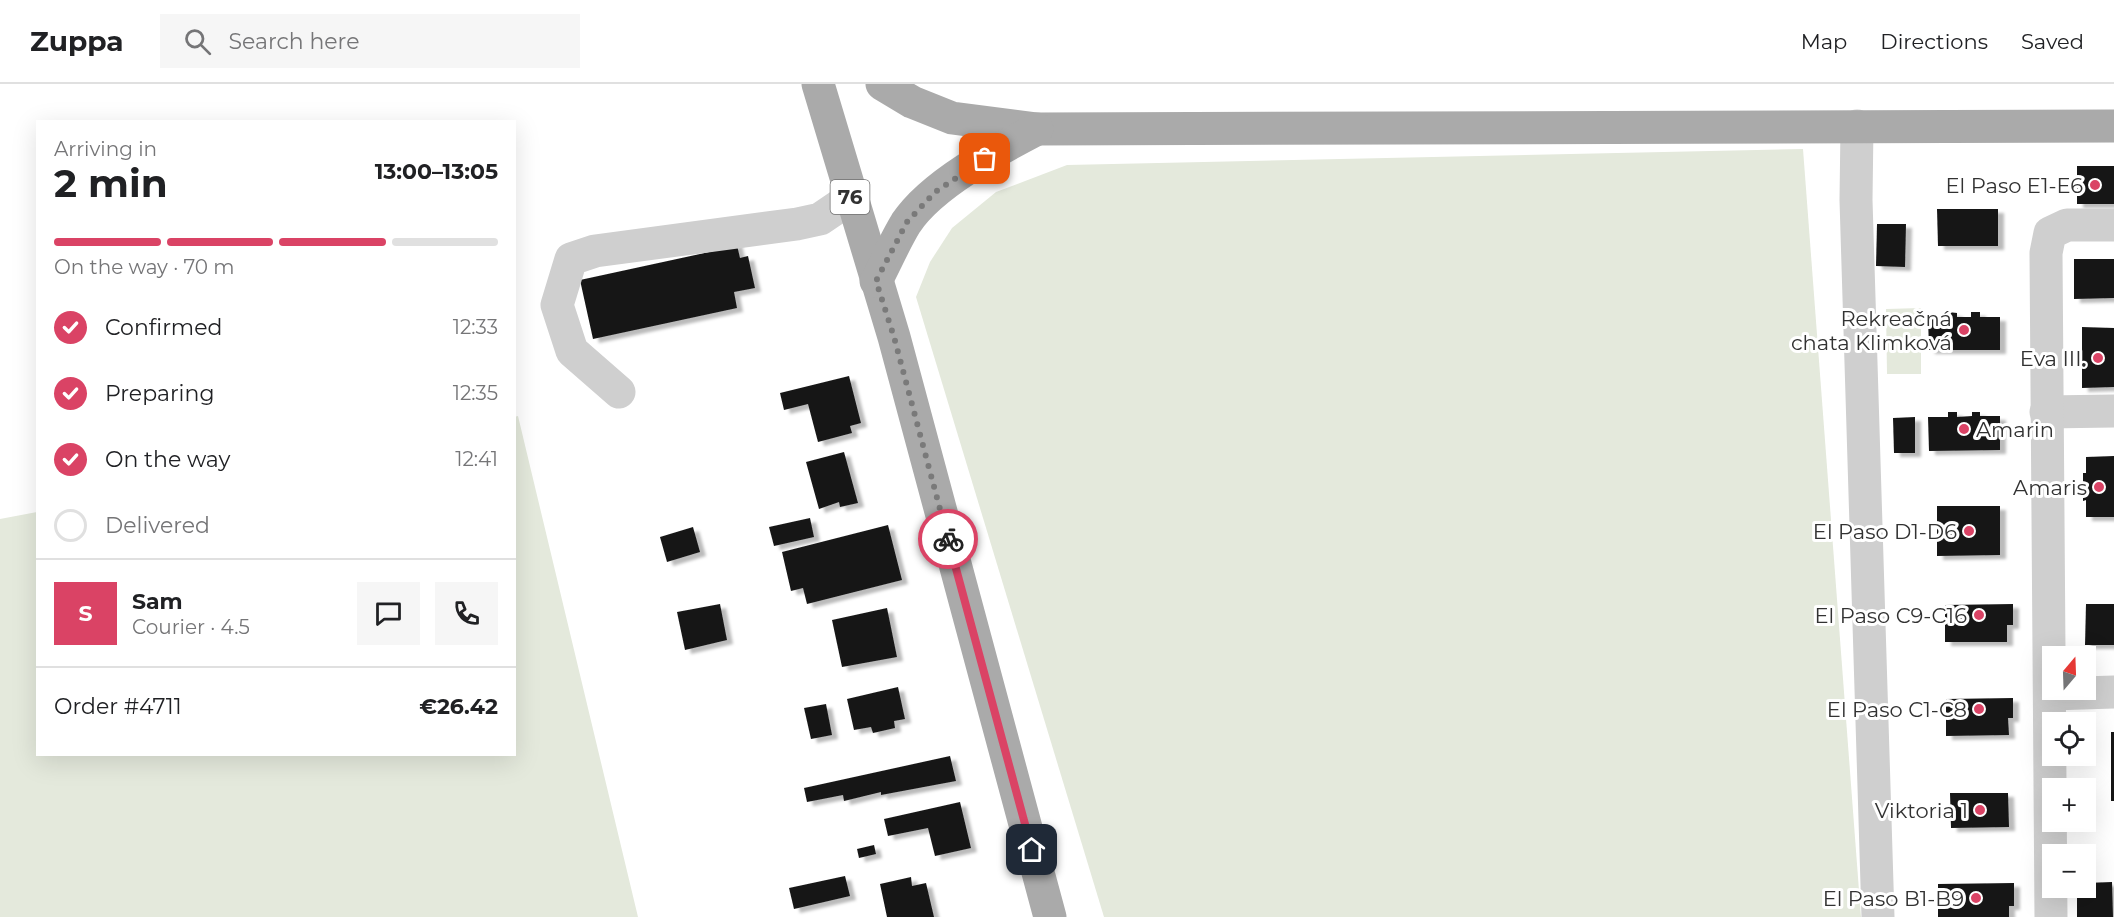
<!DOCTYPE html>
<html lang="en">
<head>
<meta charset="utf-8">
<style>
  body { margin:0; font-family:Montserrat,sans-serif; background:#f6f6f6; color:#202124; height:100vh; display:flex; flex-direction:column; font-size:22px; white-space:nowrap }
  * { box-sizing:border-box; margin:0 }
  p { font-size:20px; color:#757577 }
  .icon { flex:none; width:33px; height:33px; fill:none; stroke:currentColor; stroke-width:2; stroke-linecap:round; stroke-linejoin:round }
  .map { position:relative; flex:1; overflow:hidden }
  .panel { position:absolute; left:36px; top:36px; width:480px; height:636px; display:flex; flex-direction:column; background:#fff; border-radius:0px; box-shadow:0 6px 24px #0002 }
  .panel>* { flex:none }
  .needle { width:39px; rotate:19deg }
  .fabs { position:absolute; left:2042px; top:562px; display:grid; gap:12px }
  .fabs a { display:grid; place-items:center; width:54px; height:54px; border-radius:0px; background:#fff; box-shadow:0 6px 24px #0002; font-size:30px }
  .pin { position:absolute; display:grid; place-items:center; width:51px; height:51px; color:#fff; margin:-26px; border-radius:12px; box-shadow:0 3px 9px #0006 }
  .courier { position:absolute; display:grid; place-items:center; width:60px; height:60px; margin:-30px; border:4px solid #da4365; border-radius:50%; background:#fff; color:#222; box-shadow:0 2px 8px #0007 }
  .head em { font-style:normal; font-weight:700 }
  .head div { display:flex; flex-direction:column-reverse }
  .head { display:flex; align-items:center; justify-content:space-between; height:102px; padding:0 18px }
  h1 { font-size:39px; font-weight:700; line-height:45px }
  .bar { display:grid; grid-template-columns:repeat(4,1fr); gap:9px 6px; align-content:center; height:72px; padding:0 18px }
  .bar i { height:8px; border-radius:4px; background:#e0e0e0 }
  .bar .current { background:#da4365 }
  .bar p { grid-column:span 4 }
  .line { display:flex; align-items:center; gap:15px; padding:0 18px; border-top:2px solid #e0e0e0 }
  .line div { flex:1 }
  .round { display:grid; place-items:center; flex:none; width:63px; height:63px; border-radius:0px; background:#f6f6f6 }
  ol { padding:0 18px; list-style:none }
  li { display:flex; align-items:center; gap:18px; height:66px }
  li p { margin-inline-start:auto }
  li .icon { padding:6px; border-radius:50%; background:#da4365; color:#fff; stroke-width:4 }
  li:last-child { color:#757577 }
  li i { width:33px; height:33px; border:3px solid #e0e0e0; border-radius:50% }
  header { display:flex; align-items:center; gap:36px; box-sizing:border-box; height:84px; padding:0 30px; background:#fff; border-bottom:2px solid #e0e0e0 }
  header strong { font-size:28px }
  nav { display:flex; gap:33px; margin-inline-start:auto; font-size:21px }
  .search { width:420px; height:54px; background:#f6f6f6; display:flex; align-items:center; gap:15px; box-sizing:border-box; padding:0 21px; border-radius:0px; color:#757577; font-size:22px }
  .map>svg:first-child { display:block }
</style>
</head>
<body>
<header>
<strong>Zuppa</strong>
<div class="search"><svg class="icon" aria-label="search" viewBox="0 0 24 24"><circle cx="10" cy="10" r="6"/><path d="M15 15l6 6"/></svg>Search here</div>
<nav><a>Map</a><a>Directions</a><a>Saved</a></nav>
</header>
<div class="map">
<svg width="2114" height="833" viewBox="0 0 2114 833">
  <defs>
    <filter id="shadow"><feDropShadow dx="6" dy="4" stdDeviation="1.5" flood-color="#0004"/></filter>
  </defs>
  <rect width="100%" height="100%" fill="#fff"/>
  <g fill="#e4e9dc">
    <polygon points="1803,65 1861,833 1104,833 916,213 930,178 952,144 996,108 1067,81"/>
    <polygon points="1921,224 1921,290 1887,290 1886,225"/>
    <polygon points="518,332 638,833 0,833 0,435 37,428 38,670 514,670 514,333"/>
  </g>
  <g fill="#191919" filter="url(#shadow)">
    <rect x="2077" y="82" width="37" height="38"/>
    <polygon points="1937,125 1998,125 1998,162 1938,162"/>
    <polygon points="1877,140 1906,140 1905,183 1876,182"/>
    <polygon points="736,157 740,174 748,172 755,204 734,208 737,224 593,255 580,196 723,165"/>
    <polygon points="2074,175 2114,175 2114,214 2074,215"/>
    <polygon points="1948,228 1957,229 1957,233 1971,233 1971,228 1980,228 1980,233 2000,233 2000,266 1929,266 1928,233 1948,233"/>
    <polygon points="2082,243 2114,244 2114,303 2082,304"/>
    <polygon points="849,292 861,339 850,342 852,349 818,358 808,320 784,326 780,309"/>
    <polygon points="1948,328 1957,328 1957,333 1972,332 1972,328 1980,328 1980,332 2000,332 2000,366 1929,367 1928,333 1948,333"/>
    <polygon points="1915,333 1915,369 1894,369 1893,334"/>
    <polygon points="844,368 858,419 840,423 839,418 819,425 806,378"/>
    <polygon points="2114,372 2114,433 2086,433 2086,416 2083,417 2083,389 2086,389 2086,373"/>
    <polygon points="1937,422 2000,422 2000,471 1937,472"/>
    <polygon points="810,434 814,453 774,462 769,443"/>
    <polygon points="888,441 902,496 807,520 803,504 791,507 782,468"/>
    <polygon points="693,443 700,468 667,478 660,453"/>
    <polygon points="720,520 727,556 685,566 677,528"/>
    <polygon points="2013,520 2013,541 2007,541 2007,558 1945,558 1945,521"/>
    <polygon points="2086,520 2114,520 2114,561 2085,561"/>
    <polygon points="887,524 897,573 842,583 832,536"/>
    <polygon points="898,603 905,635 894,637 895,644 873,649 871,643 854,646 847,615"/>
    <polygon points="2013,614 2013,634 2008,634 2009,651 1946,652 1946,615"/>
    <polygon points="826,620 832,651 811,655 804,624"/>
    <rect x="2111" y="648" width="3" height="69"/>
    <polygon points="950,672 956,697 881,711 881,708 844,717 843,711 807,718 804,704"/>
    <polygon points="1950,709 2008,709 2009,743 1951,744"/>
    <polygon points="960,718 971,764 935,772 928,744 888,752 884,735"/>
    <polygon points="874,761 876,770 859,774 857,765"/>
    <polygon points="845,792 850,812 794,825 789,804"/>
    <polygon points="911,793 912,802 926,799 934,833 887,833 880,800"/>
    <polygon points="2112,798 2113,833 2077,833 2077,804 2085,804 2085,799"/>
    <polygon points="2014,799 2014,822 2009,822 2009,833 1938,833 1938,800"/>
  </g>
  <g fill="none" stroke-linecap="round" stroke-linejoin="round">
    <g stroke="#cfcfcf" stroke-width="33">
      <polyline points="1857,42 1856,116 1878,833"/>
      <polyline points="619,308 572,267 557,221 571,175 595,167 797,140 820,135 851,114"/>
      <polyline points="2046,328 2114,327"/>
      <polyline points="2051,610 2114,608"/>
      <polyline points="2051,833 2046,169 2050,149 2067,141 2114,141"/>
    </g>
    <g stroke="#aaa" stroke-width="33">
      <polyline points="818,0 894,253 1050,833"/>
      <polyline points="882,0 912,18 952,34 1037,45 2114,42"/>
      <path d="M876 197C886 178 895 157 906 139 932 100 997 66 1037 45"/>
    </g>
  </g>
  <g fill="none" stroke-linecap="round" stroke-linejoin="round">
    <polyline stroke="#7a7a7a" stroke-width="6" stroke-dasharray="0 10.8" points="948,455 894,253 876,197 907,138 935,108 985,75"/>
    <polyline stroke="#da4365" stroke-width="8" points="948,455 1032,766"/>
  </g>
  <g fill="#da4365" stroke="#fff" stroke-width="2">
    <circle cx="2095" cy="101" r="6"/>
    <circle cx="1964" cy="246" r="6"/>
    <circle cx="2098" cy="274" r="6"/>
    <circle cx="1964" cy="345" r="6"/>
    <circle cx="2099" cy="403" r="6"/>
    <circle cx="1969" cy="447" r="6"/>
    <circle cx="1979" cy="531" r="6"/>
    <circle cx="1979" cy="625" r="6"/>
    <circle cx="1980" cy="726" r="6"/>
    <circle cx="1976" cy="814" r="6"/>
  </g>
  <g text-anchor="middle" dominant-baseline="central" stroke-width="6" stroke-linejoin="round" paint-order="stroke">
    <rect fill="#fff" stroke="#707070" stroke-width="1.5" x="830.5" y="96" width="39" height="34" rx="4.5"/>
    <g font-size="20" font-weight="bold" fill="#323232">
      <text x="850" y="113">76</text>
    </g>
    <g font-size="21" fill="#323232" stroke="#fff" text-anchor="end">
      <text x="2083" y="101">El Paso E1-E6</text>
      <text x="1952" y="234">Rekreačná<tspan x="1952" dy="24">chata Klimková</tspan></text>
      <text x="2086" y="274">Eva III.</text>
      <text x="1976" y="345" text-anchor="start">Amarin</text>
      <text x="2087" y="403">Amaris</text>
      <text x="1957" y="447">El Paso D1-D6</text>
      <text x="1967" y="531">El Paso C9-C16</text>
      <text x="1967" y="625">El Paso C1-C8</text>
      <text x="1968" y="726">Viktoria 1</text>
      <text x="1964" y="814">El Paso B1-B9</text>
    </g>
  </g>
</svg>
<div class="fabs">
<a><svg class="needle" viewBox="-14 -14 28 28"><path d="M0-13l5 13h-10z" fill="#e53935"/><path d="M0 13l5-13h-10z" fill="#757577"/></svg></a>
<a><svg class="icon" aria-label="locate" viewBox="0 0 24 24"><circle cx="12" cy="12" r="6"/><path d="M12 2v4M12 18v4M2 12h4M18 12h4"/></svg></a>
<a>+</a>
<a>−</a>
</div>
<div class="pin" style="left:985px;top:75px;background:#ea580c"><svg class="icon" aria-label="bag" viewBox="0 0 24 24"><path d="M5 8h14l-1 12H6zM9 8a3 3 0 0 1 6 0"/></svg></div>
<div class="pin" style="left:1032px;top:766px;background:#1f2937"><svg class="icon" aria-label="home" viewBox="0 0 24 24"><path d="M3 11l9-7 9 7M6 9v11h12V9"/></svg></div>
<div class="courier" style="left:948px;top:455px"><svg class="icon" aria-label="bike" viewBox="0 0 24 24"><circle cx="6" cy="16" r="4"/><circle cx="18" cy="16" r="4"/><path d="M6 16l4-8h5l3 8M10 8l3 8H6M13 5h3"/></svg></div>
<section class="panel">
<div class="head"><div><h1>2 min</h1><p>Arriving in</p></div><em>13:00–13:05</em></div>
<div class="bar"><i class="current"></i><i class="current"></i><i class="current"></i><i></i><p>On the way · 70 m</p></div>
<ol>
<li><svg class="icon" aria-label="check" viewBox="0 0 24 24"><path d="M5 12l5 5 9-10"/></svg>Confirmed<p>12:33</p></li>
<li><svg class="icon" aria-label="check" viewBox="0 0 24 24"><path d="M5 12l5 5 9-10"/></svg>Preparing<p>12:35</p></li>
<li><svg class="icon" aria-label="check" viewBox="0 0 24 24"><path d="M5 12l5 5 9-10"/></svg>On the way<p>12:41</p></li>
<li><i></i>Delivered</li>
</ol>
<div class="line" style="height:108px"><b class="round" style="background:#da4365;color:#fff">S</b><div><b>Sam</b><p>Courier · 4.5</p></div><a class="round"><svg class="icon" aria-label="chat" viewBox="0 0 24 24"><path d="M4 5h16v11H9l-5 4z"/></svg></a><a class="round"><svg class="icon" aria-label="phone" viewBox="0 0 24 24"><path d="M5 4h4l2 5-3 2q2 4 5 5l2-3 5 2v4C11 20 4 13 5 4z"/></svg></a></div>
<div class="line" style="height:78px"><div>Order #4711</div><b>€26.42</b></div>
</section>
</div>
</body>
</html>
